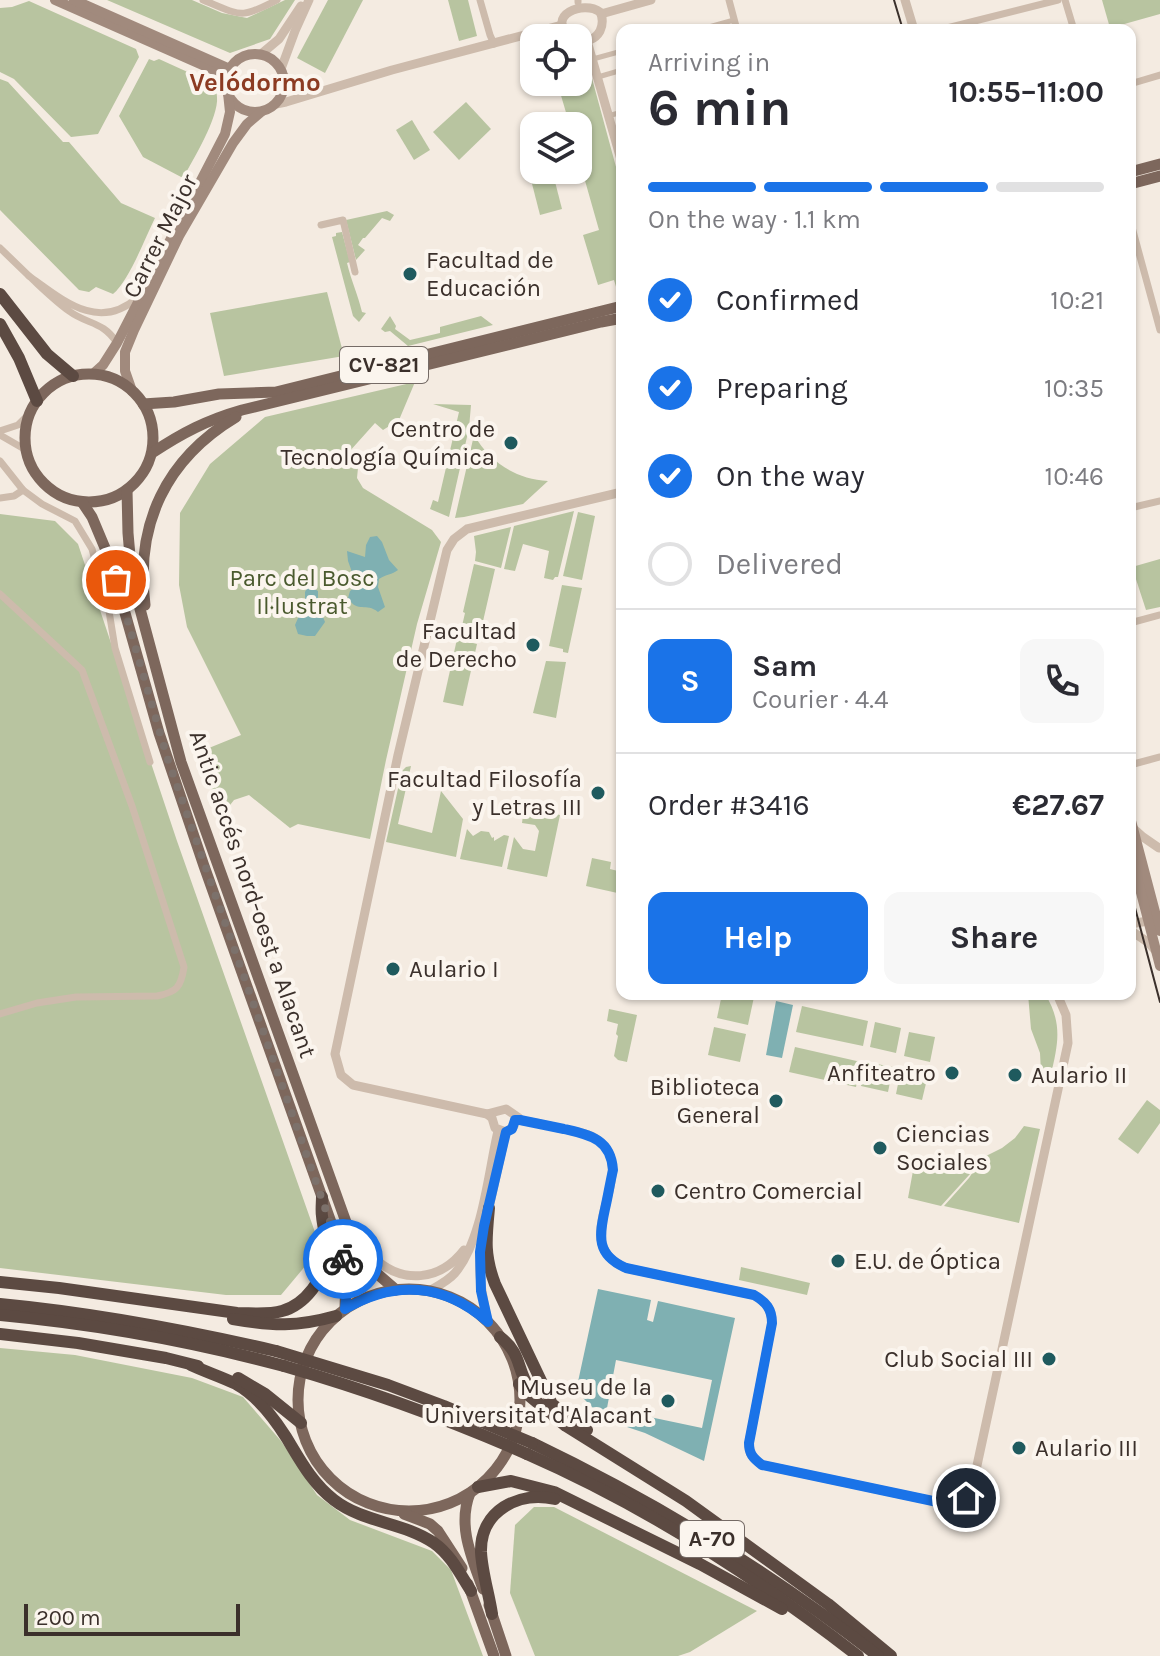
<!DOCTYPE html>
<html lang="en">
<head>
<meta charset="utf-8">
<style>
  body { margin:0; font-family:Karla,sans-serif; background:#f7f7f7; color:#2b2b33; height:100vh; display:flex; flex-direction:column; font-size:30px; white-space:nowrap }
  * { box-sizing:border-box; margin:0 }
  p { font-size:26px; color:#7c7c81 }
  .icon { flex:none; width:44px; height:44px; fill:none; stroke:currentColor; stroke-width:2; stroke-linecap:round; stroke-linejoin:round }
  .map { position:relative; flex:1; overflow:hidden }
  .drawer { position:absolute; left:616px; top:24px; width:520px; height:976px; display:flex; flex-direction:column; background:#fff; border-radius:16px; box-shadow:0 2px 6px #0004 }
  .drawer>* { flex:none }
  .controls { position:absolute; left:520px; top:24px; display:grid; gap:16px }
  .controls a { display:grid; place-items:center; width:72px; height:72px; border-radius:16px; background:#fff; box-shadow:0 2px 6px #0004; font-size:40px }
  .scale { position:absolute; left:24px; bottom:20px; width:216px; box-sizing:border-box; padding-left:8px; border:4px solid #3b302b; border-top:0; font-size:22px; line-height:28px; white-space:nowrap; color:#3b302b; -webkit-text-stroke:6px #fbf5ee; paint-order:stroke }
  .pin { position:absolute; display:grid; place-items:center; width:68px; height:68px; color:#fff; margin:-34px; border:4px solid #fff; border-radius:50%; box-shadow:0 2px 8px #0007 }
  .courier { position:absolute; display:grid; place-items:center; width:80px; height:80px; margin:-40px; border:6px solid #1a73e8; border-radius:50%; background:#fff; color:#222; box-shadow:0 2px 10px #0007 }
  .summary em { font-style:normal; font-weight:700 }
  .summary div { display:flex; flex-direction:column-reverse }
  .summary { display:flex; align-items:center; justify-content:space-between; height:136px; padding:0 32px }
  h1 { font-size:52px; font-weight:700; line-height:60px }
  .bar { display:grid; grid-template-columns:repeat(4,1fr); gap:12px 8px; align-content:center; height:96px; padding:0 32px }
  .bar i { height:10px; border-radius:6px; background:#e1e1e2 }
  .bar .current { background:#1a73e8 }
  .bar p { grid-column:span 4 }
  .line { display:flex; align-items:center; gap:20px; padding:0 32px; border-top:2px solid #e1e1e2 }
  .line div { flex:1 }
  .round { display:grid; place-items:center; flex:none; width:84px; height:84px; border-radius:16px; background:#f7f7f7 }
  ol { padding:0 32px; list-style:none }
  li { display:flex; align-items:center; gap:24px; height:88px }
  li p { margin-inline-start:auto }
  li .icon { padding:8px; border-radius:50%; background:#1a73e8; color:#fff; stroke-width:4 }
  li:last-child { color:#7c7c81 }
  li i { width:44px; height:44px; border:4px solid #e1e1e2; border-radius:50% }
  .cta { display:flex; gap:16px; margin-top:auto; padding:16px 32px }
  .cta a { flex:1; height:92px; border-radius:16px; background:#1a73e8; color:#fff; font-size:32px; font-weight:700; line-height:92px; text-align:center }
  .cta a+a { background:#f7f7f7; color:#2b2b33 }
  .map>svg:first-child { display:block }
</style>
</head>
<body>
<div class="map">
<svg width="1160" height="1656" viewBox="0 0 1160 1656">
  <rect width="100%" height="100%" fill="#f4ebe1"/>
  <g fill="#b8c4a0">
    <polygon points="107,0 192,0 222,13 247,18 285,0 295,0 270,39 230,53"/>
    <polygon points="328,0 363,0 325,73 297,58"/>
    <polygon points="448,0 468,0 477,36 459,41"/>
    <polygon points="1102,0 1160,0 1160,14 1110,28"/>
    <polygon points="29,1 136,49 139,57 98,134 71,137 14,79 0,72 0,8 12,7"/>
    <polygon points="578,51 581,52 587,60 622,189 622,294 619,297 614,280 598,285 583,235 599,230 578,156 578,126 570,126 557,82 578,82"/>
    <path d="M149 59 154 61 159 59 214 84C215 89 217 93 217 97 219 117 193 160 183 178L143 157 119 116Z"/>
    <path d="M0 79 8 82 63 142H69L121 203 155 218C145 238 129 281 113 294L96 287 89 292 79 290 0 210Z"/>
    <polygon points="466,102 491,129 459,160 433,132"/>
    <polygon points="412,120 430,150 414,160 396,130"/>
    <polygon points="539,170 552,170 562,209 540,215 529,172"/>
    <polygon points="387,211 394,215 390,221 382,218 365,238 363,238 358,245 365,250 356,260 346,220"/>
    <path d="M342 232 350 262 347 263C351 280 358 295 362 312L366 313 359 322 353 316 332 237 336 236V233Z"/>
    <polygon points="327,292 344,356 224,376 210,313"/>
    <polygon points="390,316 396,326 395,329 410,340 440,333 440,327 481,316 493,325 408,346 390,331 385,332 381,329"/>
    <polygon points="415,382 399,420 383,430 375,423 349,452 358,468 357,478 363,488 432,530 441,542 417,624 386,760 370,839 298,824 290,828 249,795 234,800 223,814 220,814 199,752 241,735 187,627 179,585 180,513 210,464 265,417"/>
    <polygon points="433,404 471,405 469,428 449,517 430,509 433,500 438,502 459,412"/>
    <path d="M474 435C490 462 515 479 548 481L523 504 464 517 455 518Z"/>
    <polygon points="574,511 558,577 555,577 553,580 544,578 549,551 523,544 515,571 504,569 514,526"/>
    <polygon points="578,512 595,516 582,580 563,576"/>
    <polygon points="0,514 55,521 78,544 177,841 316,1235 312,1258 281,1295 226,1295 0,1268"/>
    <polygon points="511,527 501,568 475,561 476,552 474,536"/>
    <polygon points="1160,559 1160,607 1146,610 1132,567"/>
    <polygon points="474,564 495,569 481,630 462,626 465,613 463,612"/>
    <polygon points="562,585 582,588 568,653 563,652 563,649 549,646"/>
    <polygon points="457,639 477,644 463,706 443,702"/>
    <polygon points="546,661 566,662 556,718 533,713"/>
    <polygon points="411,766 398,824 432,833 441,791 463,819 456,857 386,842 402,771 406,767"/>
    <polygon points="532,809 560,815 547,877 507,869 514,837 523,849 535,851 539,831 535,825 522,823 523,815"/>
    <polygon points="467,829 473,836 481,831 489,832 492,838 494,837 494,841 504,835 509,836 502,867 460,859"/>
    <polygon points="592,858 611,862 610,869 622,872 622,894 586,886"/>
    <polygon points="722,994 741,994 754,997 748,1025 717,1018"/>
    <path d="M1028 994H1045C1063 1023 1058 1044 1051 1074L1041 1072 1040 1053 1031 1029Z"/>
    <polygon points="802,1006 868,1021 863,1046 796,1032"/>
    <polygon points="609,1009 637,1015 627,1062 618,1060 614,1056 618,1036 616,1034 618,1024 607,1021"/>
    <polygon points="875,1022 901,1028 896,1053 870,1047"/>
    <polygon points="714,1027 746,1034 740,1062 708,1055"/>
    <polygon points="909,1032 935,1037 930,1062 904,1056"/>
    <polygon points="795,1047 861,1062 856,1087 789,1072"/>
    <polygon points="866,1062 893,1067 888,1092 861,1086"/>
    <polygon points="901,1069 928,1075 922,1100 896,1094"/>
    <polygon points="1147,1100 1160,1110 1160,1123 1138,1154 1118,1139"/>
    <polygon points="1024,1126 1040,1129 1019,1223 944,1206 969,1178 982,1158 1002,1148 1015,1138"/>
    <path d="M915 1160C937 1165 956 1165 978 1160L970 1174 941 1206 908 1198Z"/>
    <polygon points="741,1267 810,1283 807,1295 739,1280"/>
    <polygon points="0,1348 75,1355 192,1378 243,1397 281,1441 317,1495 350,1520 432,1551 451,1570 483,1656 0,1656"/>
    <polygon points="534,1507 554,1507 757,1611 690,1652 678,1656 535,1656 510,1593 515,1525"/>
  </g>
  <g fill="#7fb0b2" fill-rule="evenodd">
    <path d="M377 536 382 542 389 560 398 570C392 575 386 574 379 579L378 587 385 607 378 612C366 602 358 614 348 598L350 591 357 586 348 561 347 551 365 557 366 545 370 537Z"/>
    <polygon points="311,587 318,591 318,613 323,617 325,622 315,636 307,636 298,634 295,625 305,602 305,592 307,588"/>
    <polygon points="776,1001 793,1005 782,1058 766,1055"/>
    <path d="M598 1289 651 1300 647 1320 653 1322 658 1301 735 1318 704 1461 645 1433 612 1422 598 1413 576 1391ZM616 1360 712 1380 702 1428 607 1408Z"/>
  </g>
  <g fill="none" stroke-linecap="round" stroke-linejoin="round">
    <g stroke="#cdbbac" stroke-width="5">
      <polyline points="698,30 734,20"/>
      <polyline points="593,59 622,51"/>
      <polyline points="598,77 622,70"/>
      <polyline points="608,116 622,112"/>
    </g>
    <g stroke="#cdbbac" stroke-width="7">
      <path d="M203 0C241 15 239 20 277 0"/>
      <polyline points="480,0 490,35 494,44"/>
      <polyline points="578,0 578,2"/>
      <polyline points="729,0 737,30"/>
      <polyline points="1065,0 1074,30"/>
      <polyline points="939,30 1058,0"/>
      <polyline points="1130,84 1160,75"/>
      <polyline points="1130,220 1160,330"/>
      <polyline points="321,225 343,220 355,272"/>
      <polyline points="0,248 29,276"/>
      <path d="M117 343C103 321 88 325 69 311 55 301 42 288 29 276 63 300 98 332 137 298"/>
      <polyline points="0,431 18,425 31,412"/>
      <polyline points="0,435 26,450"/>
      <polyline points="0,461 23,490 42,504 75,521 92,549 109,611 115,648 150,762"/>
      <polyline points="0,498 14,496 23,490"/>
      <polyline points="1130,508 1160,501"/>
      <path d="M0 594 82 670 132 806 184 967C181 987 177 992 157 996L76 997 37 1003 0 1014"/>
      <polyline points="1130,623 1160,615"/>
      <polyline points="1130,765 1160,757"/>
    </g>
    <g stroke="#cdbbac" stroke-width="9">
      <polyline points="905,0 914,30"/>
      <polyline points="601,14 651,0"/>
      <path d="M571 38C544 15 584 0 600 12 603 17 603 25 600 31 595 40 587 41 578 42"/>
      <polyline points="587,41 622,163"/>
      <polyline points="260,55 279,39 301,6"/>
      <polyline points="281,69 295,31 309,0"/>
      <polyline points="284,76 296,88 316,90"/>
      <polyline points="276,104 286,102 392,70 562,25"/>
      <polyline points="1133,828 1143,837 1159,848"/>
      <polyline points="1130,924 1154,920"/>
      <polyline points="1130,930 1149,943 1155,950"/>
      <polyline points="487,1114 506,1109 519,1118"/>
      <path d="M515 1120C530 1121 544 1125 559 1128 570 1131 585 1132 595 1138 646 1170 562 1241 626 1268L754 1295C766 1302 772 1309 772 1323L749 1443C748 1454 753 1458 762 1465L947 1504C964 1502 965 1499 973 1484L1068 1043 1066 1015 1057 994"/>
      <polyline points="506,1132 495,1128 492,1118 487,1114 353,1085 341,1075 335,1054 398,755 447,550 454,539 467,529 622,492"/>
      <polyline points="488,1212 506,1132 514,1126 515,1117"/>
      <path d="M354 1231C361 1240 365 1249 373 1257 402 1285 440 1281 464 1250"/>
      <path d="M482 1238C477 1271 481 1289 488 1322"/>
      <path d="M429 1291C438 1286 448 1281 455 1273 483 1239 488 1173 498 1131"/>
    </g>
    <g stroke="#a18a7d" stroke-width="10">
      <polyline points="55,0 216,71 226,82"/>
      <polyline points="74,0 230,69"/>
      <circle cx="255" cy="83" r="29"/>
      <polyline points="93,374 103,365 117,343 225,134 230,112 228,93"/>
      <polyline points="132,391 125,371 125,352 134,330 179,236 233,143 247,124 261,112"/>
      <polyline points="1130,817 1160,931"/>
      <polyline points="1130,850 1160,966"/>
    </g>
    <g stroke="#7d675c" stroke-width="11">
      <polyline points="1130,172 1160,164"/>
      <polyline points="1130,184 1160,176"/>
      <circle cx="89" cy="438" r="64"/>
      <polyline points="143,404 174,402 219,394 276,392 622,306"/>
      <path d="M152 453C182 433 207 420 242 410L601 322 617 319 622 321"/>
      <polyline points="127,490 128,533 132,579 181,762 346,1222 360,1253 373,1270 396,1290"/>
      <polyline points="82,502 92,517 110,560 159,733 204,866 337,1239 346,1275 345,1309"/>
      <path d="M145 605C135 524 166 459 236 417"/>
      <circle cx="409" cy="1400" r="111"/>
      <path d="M470 1493C457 1526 472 1558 483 1589"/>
      <polyline points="404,1514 430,1524 438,1531 462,1568"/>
      <polyline points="468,1584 494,1656"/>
      <polyline points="489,1605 506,1656"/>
    </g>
    <g stroke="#5c4a42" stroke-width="12">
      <polyline points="0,294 47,354 73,376"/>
      <polyline points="0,324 19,358 37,401"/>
      <path d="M489 1208C486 1239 484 1255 495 1284L552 1404 587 1430"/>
      <path d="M0 1282 59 1288 237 1313C252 1313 268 1315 282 1311 305 1305 325 1278 327 1254 328 1241 323 1229 322 1216 321 1210 322 1203 322 1197"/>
      <path d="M0 1304C94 1313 185 1330 276 1351"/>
      <path d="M0 1315C96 1324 191 1341 284 1366"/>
      <path d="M233 1319C273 1326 297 1327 336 1316"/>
      <polyline points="0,1334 78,1343 166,1358 198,1366"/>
      <path d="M500 1337C522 1354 516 1367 529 1388"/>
      <path d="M191 1365C206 1372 222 1377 236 1384 256 1395 274 1418 286 1437 300 1460 312 1483 334 1500 364 1523 403 1522 434 1543 451 1555 460 1574 471 1591"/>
      <polyline points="238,1378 265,1394 301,1423"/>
      <polyline points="519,1384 526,1393 566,1426 686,1501 828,1604 891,1656"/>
      <path d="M532 1443C655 1502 770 1572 878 1656"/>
      <path d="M527 1454C646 1506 756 1577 858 1656"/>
      <polyline points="478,1487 511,1481 554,1492 700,1564 782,1609"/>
      <path d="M492 1614C489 1594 482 1572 481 1552 480 1511 518 1491 555 1499"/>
    </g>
    <g stroke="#3b302b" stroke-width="2">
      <polyline points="894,0 903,30"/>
      <polyline points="1130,889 1160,1002"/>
    </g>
    <g stroke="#5c4a42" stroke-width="12">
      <polyline points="276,1351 388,1385 444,1406 532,1443"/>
      <path d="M284 1366C367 1390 448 1419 527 1454"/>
    </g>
  </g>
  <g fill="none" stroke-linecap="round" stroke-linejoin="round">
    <polyline stroke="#7c716b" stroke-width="8" stroke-dasharray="0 14.4" points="116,580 167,757 343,1259"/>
    <path stroke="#1a73e8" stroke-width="10" d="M343 1259 347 1289 345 1309C394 1280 444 1283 488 1322L481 1291 480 1252 484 1226 506 1132 512 1129 515 1120H520C535 1123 549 1126 564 1129 590 1135 611 1139 613 1170 610 1183 608 1196 605 1209 599 1236 596 1255 626 1268L754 1295C766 1302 772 1309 772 1323L749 1443C749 1454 753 1458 762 1465L947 1504 957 1503 966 1498"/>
  </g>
  <g fill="#1f5a5e" stroke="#fbf5ee" stroke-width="3">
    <circle cx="410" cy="274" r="8"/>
    <circle cx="511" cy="443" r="8"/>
    <circle cx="533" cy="645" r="8"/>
    <circle cx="598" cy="793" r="8"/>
    <circle cx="393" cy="969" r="8"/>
    <circle cx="952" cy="1073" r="8"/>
    <circle cx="1015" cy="1075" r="8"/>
    <circle cx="776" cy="1101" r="8"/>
    <circle cx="880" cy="1148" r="8"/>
    <circle cx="658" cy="1191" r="8"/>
    <circle cx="838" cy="1261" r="8"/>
    <circle cx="1049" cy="1359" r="8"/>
    <circle cx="668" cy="1401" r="8"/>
    <circle cx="1019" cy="1448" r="8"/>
  </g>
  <g text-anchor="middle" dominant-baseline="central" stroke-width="8" stroke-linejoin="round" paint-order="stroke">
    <g fill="#fbf5ee" stroke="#756b66" stroke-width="2">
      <rect x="340" y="347" width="88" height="36" rx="6"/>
      <rect x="680" y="1521" width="64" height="36" rx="6"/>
    </g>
    <g font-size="22" font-weight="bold" fill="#3b302b">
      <text x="384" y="365">CV-821</text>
      <text x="712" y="1539">A-70</text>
    </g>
    <g font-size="24" fill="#3b302b" stroke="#fbf5ee">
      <text transform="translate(160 236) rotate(-63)">Carrer Major</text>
      <text transform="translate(253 894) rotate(71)">Antic accés nord-oest a Alacant</text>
    </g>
    <g font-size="24" fill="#3b302b" stroke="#fbf5ee" text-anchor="start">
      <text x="426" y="260">Facultad de<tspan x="426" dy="28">Educación</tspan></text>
      <text x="495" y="429" text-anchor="end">Centro de<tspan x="495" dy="28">Tecnología Química</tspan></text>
      <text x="517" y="631" text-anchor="end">Facultad<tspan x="517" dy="28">de Derecho</tspan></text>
      <text x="582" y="779" text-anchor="end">Facultad Filosofía<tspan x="582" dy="28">y Letras III</tspan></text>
      <text x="409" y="969">Aulario I</text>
      <text x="936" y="1073" text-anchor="end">Anfiteatro</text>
      <text x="1031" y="1075">Aulario II</text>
      <text x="760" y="1087" text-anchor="end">Biblioteca<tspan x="760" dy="28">General</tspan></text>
      <text x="896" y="1134">Ciencias<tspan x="896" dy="28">Sociales</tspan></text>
      <text x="674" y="1191">Centro Comercial</text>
      <text x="854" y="1261">E.U. de Óptica</text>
      <text x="1033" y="1359" text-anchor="end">Club Social III</text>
      <text x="652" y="1387" text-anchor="end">Museu de la<tspan x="652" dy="28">Universitat d'Alacant</tspan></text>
      <text x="1035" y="1448">Aulario III</text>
    </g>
    <g font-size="24" fill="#4a5a2e" stroke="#fbf5ee">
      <text x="302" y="578">Parc del Bosc<tspan x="302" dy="28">Il·lustrat</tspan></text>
    </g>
    <g font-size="26" font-weight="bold" fill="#8c3b22" stroke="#fbf5ee">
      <text x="255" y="82">Velódormo</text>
    </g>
  </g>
</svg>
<div class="controls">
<a><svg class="icon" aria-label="locate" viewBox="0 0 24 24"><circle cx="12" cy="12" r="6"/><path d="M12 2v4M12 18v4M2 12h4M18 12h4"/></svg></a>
<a><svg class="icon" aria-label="layers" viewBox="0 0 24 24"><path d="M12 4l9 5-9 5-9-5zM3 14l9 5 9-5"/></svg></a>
</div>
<div class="scale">200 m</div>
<div class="pin" style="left:116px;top:580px;background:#ea580c"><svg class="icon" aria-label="bag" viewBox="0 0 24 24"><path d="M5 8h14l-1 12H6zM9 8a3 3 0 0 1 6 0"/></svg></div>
<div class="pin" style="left:966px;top:1498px;background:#1f2937"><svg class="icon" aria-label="home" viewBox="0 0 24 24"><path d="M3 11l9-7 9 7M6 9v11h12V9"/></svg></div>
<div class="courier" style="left:343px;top:1259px"><svg class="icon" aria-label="bike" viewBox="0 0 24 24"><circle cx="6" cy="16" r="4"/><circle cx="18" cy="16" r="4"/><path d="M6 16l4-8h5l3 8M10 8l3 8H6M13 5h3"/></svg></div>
<section class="drawer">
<div class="summary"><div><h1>6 min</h1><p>Arriving in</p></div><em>10:55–11:00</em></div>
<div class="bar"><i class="current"></i><i class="current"></i><i class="current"></i><i></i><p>On the way · 1.1 km</p></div>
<ol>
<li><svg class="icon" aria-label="check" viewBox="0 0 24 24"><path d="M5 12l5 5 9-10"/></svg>Confirmed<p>10:21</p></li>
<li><svg class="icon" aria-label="check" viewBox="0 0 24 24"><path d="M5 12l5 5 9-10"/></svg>Preparing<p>10:35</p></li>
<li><svg class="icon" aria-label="check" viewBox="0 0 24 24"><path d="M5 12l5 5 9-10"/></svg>On the way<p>10:46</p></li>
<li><i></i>Delivered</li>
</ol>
<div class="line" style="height:144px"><b class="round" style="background:#1a73e8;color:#fff">S</b><div><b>Sam</b><p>Courier · 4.4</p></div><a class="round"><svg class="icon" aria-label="phone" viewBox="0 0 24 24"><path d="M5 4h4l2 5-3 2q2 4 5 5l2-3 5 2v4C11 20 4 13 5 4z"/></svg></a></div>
<div class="line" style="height:104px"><div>Order #3416</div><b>€27.67</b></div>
<div class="cta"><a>Help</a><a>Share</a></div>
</section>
</div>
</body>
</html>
